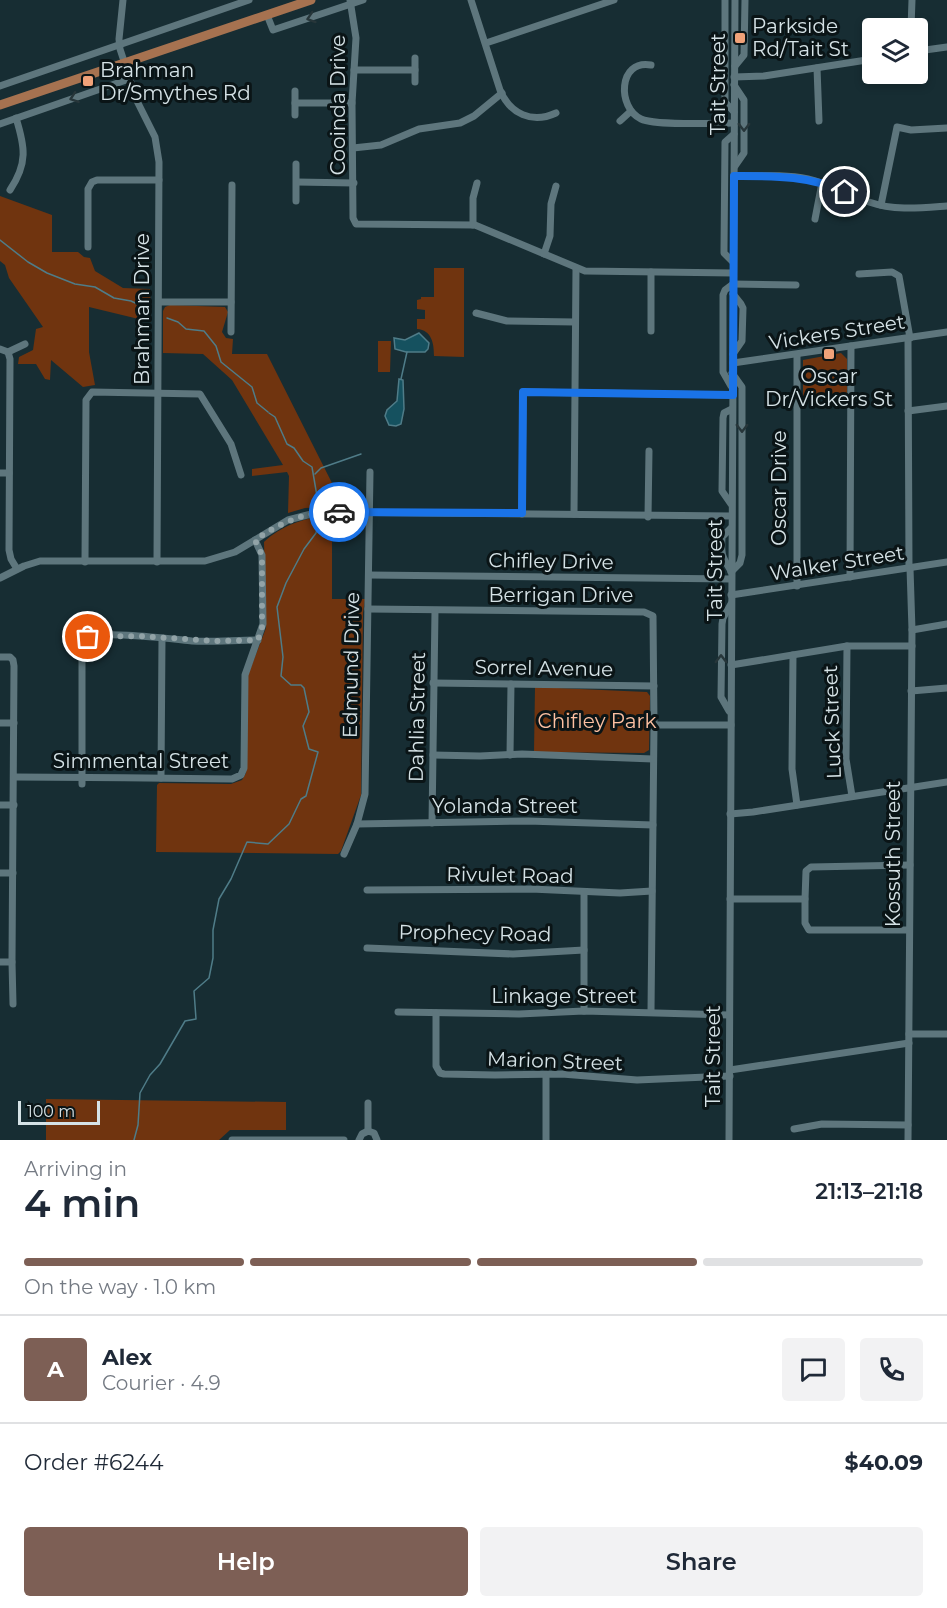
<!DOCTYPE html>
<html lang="en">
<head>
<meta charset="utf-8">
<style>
  body { margin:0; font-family:Montserrat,sans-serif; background:#f2f2f3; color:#1f2937; height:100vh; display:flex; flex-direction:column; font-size:22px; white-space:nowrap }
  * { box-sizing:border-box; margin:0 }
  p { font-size:20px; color:#747a83 }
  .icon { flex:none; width:33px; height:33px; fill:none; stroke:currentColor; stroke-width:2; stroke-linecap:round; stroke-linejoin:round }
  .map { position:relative; height:1140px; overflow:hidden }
  .details { display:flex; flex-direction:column; background:#fff; flex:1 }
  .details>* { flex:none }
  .controls { position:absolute; left:862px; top:18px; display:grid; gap:12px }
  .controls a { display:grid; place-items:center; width:66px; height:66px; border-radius:6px; background:#fff; box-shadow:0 3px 9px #0003; font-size:30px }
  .scale { position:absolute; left:18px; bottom:15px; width:82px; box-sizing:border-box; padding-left:6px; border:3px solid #d5e2e6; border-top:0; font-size:16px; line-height:21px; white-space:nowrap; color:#d5e2e6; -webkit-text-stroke:4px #0a1416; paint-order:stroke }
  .pin { position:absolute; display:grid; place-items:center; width:51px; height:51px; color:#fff; margin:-26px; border:3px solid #fff; border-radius:50%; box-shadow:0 2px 6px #0007 }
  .courier { position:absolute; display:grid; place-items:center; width:60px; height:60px; margin:-30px; border:4px solid #1a73e8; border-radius:50%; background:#fff; color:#222; box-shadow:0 2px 8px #0007 }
  .overview em { font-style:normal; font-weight:600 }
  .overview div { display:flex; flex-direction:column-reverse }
  .overview { display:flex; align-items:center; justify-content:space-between; height:102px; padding:0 24px }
  h1 { font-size:39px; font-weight:600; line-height:45px }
  .bar { display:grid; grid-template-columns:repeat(4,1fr); gap:9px 6px; align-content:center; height:72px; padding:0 24px }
  .bar i { height:8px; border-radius:4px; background:#e0e1e3 }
  .bar .selected { background:#7d5f55 }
  .bar p { grid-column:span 4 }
  .line { display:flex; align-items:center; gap:15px; padding:0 24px; border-top:2px solid #e0e1e3 }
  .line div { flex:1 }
  .round { display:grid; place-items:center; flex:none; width:63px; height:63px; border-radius:6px; background:#f2f2f3 }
  .action { display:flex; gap:12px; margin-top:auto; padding:12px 24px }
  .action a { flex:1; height:69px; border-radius:6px; background:#7d5f55; color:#fff; font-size:24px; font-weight:600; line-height:69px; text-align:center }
  .action a+a { background:#f2f2f3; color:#1f2937 }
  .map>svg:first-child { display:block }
</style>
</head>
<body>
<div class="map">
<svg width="947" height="1140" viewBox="0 0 947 1140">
  <rect width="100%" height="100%" fill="#172d33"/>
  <g fill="#70340f">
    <polygon points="0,196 52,215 52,252 78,252 84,257 90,258 95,271 123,288 150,289 151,322 89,307 89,352 95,385 83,387 51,360 50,380 45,379 36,364 18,364 19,357 33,350 36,329 43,327 9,278 5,265 0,261"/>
    <path d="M434 268H464V357L434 356C434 344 432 330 417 329V319H425V310L417 309V300L421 299V297H434Z"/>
    <polygon points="170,305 225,307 228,312 222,332 226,338 233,339 232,354 267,354 332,483 332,507 305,508 288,513 289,476 287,472 252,476 252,469 283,465 232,380 203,354 163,353 163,311 165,307"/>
    <polygon points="378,341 391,341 390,372 378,372"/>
    <polygon points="841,353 847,359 847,396 803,396 803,360"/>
    <path d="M332 516V599H365L363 613 361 795 341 851 338 854 156 852 157 785 159 783 231 784 242 780 246 773 248 675 266 628 264 542C280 526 310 515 332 516Z"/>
    <polygon points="535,687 647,692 650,696 649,750 644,753 534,752"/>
    <polygon points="46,1099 286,1102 286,1130 230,1130 219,1140 46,1140"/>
  </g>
  <g fill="#15515f" stroke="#4f7c88" stroke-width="1.5">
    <polygon points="419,333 429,343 428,349 425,352 406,352 395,349 394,338 405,340"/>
    <polygon points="399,379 403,380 404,409 401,424 396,426 389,425 385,416 387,410 397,401"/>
  </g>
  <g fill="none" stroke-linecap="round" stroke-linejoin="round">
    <g stroke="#4f7c88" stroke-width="1.5">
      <polyline points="0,240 28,262 47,273 75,284 95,287 114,298 131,301 150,310"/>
      <polyline points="167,318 178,322 186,329 204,331 216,346 221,362 252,387 257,403 268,412"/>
      <polyline points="401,379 407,352"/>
      <polyline points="269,413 275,417 287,444 294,448 303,461 312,467 318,502"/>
      <polyline points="315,474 321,468 361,454"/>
      <polyline points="134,1140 138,1125 140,1093 150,1075 160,1064 185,1021 196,1019 194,991 209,978 213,958 213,930 219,899 231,879 247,842 268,844 289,824 301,799 306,796 318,752 309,749 303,726 309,712 304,688 301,685 291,685 281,676 283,657 277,607 286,583 304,549 316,533 318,523"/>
    </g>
    <g stroke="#5e767d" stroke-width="7">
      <polyline points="123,0 119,39 120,49 137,101 155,137 159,162 157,562"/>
      <polyline points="350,0 356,38 352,103 353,218 356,224 475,225 585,271 733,273"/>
      <path d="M471 0 500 90C510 114 532 124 556 113"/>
      <polyline points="725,0 725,102 734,112"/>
      <polyline points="267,15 273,30 363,0"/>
      <polyline points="911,28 912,0"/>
      <polyline points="486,43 614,0"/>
      <polyline points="918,51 947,47"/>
      <path d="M651 65C618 59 617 108 641 119 656 126 715 123 734 123"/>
      <polyline points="735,66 744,55 745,0"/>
      <polyline points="817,68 819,121"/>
      <polyline points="354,70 415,70"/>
      <polyline points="734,77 764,76 873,59"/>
      <polyline points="415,82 415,58"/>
      <polyline points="734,85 744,100 744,153 735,166"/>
      <polyline points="0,86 249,0"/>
      <polyline points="295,103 352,103"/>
      <polyline points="295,115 295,91"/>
      <polyline points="620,121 631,111"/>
      <polyline points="0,124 129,79"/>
      <polyline points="353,148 381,145 419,129 460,123 474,116 502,93"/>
      <path d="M734 176C758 176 784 174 808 179 830 184 848 195 869 202 895 211 920 208 947 206"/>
      <polyline points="297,182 354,183"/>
      <path d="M10 190C28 163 25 147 16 118"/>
      <polyline points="296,201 296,164"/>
      <polyline points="881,205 897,127 911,130 947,128"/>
      <polyline points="815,219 822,183"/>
      <polyline points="473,225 473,198 477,183"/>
      <polyline points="88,247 88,189 92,182 97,180 159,180"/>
      <polyline points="544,254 550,236 551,204 556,186"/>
      <polyline points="733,262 724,253 724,249 725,142 734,134"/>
      <polyline points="651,272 651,331"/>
      <polyline points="859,274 892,272 899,276 910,338"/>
      <polyline points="733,284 796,285"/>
      <polyline points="733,294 741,304 743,308 742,341 733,354"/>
      <polyline points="159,302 231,302"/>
      <polyline points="476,313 507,321 575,322"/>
      <polyline points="231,332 232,185"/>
      <polyline points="908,338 909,568"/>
      <polyline points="0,349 8,352"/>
      <polyline points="8,352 10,359 9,550 11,559 17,569"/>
      <polyline points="8,352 25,344"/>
      <polyline points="733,363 947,332"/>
      <polyline points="731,386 723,372 723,295 725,290 733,284"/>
      <polyline points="908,411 947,406"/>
      <polyline points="0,473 9,473"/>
      <polyline points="731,504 722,491 723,418 724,413 732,409"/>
      <polyline points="522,514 523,392 733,395"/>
      <polyline points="574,514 576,268"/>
      <polyline points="648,517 649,451"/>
      <polyline points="85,562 86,400 92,392 200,394 231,444 241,475"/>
      <path d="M731 571C722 556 721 556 722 537L731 528"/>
      <polyline points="731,572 740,563 742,555 742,387 732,373"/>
      <polyline points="369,575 731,579"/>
      <polyline points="850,577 851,346"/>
      <polyline points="0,578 24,566 40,561 205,561 235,552 288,520 319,512 731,516"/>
      <polyline points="797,586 797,355"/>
      <polyline points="731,595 947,562"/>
      <polyline points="368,609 644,612 653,616 654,725 651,1012"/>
      <polyline points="912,630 947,624"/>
      <polyline points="847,646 846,759 852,796"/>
      <polyline points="793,655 792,769 797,805"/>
      <polyline points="0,657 10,657 13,660 14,666 12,962 0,962"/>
      <polyline points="731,665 847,646 912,646"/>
      <polyline points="433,683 654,686"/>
      <polyline points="911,691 947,688"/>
      <polyline points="729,711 721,697 722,624 723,618 731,604"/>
      <polyline points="0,723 14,723"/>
      <polyline points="654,725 731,725"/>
      <polyline points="433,755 480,756 522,754 653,759"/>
      <polyline points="510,755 511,684"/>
      <path d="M15 777C87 777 160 778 232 779L241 775 244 768 245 675 263 624 262 555 255 540"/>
      <polyline points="161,778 162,638"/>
      <path d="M82 784V646L85 638C101 630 171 639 192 641 214 642 236 640 258 640"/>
      <polyline points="0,805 14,805"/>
      <polyline points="730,814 753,812 947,782"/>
      <polyline points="432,823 435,611"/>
      <polyline points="357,824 528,821 653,825"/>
      <polyline points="344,854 357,824 365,794 370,472"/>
      <polyline points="0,873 13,873"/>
      <polyline points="367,890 531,889 620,893 652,891"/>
      <polyline points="730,899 805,899 806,871 811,867 910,865"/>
      <polyline points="805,899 805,923 809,930 909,930"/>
      <polyline points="367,948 513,954 584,950"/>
      <polyline points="12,962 13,1004"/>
      <polyline points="584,1011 584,892"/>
      <polyline points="398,1012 519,1014 584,1011 729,1015"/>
      <polyline points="436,1013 436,1066 440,1073 444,1074 495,1075 562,1074 637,1080 730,1076"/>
      <polyline points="909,1034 947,1034"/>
      <polyline points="730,1070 909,1043"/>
      <polyline points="794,1129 822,1124 908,1125"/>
      <polyline points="368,1131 368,1103"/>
      <polyline points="232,1140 344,1140"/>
      <polyline points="359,1140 362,1134 368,1131 374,1133 377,1140"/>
      <polyline points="546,1140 546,1074"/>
      <polyline points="729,1140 735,0"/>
      <polyline points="908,1140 912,630 910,568"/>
    </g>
    <polyline stroke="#a67250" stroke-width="9" points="0,105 311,0"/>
  </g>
  <defs><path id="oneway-chevron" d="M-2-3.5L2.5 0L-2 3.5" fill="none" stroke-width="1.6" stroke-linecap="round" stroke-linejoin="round" transform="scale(1.5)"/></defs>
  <g stroke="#27363a">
    <use href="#oneway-chevron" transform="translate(311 18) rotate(162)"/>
    <use href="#oneway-chevron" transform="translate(74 98) rotate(161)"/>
    <use href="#oneway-chevron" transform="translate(744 127) rotate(90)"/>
    <use href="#oneway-chevron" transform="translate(742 428) rotate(90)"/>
    <use href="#oneway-chevron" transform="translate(721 659) rotate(-90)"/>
  </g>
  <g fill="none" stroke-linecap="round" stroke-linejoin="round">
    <path stroke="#92a3a7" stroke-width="6" stroke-dasharray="0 10.8" d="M88 637 138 636 216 641 258 640 262 628V555L255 540C282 522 306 511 339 512"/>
    <path stroke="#1a73e8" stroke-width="8" d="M339 512 522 513 523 392 733 395 734 176C773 176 809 175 845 192"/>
  </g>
  <g fill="#f0a279" stroke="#0a1416" stroke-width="2">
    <rect x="734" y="32" width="12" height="12" rx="3"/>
    <rect x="82" y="75" width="12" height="12" rx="3"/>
    <rect x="823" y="348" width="12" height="12" rx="3"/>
  </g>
  <g text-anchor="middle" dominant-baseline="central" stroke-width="6" stroke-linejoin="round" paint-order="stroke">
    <g font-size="20" fill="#d5e2e6" stroke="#0a1416" text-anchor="start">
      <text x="752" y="26">Parkside<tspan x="752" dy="23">Rd/Tait St</tspan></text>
      <text x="100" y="70">Brahman<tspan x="100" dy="23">Dr/Smythes Rd</tspan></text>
      <text x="829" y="376" text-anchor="middle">Oscar<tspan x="829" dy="23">Dr/Vickers St</tspan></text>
    </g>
    <g font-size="20" fill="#d5e2e6" stroke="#0a1416">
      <text transform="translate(718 84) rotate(-90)">Tait Street</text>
      <text transform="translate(338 105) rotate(-90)">Cooinda Drive</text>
      <text transform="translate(142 309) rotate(-90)">Brahman Drive</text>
      <text transform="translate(837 332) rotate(-9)">Vickers Street</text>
      <text transform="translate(779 488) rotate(-90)">Oscar Drive</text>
      <text transform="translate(551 561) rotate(1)">Chifley Drive</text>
      <text transform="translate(837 563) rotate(-9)">Walker Street</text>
      <text transform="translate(715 570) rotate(-90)">Tait Street</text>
      <text x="561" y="595">Berrigan Drive</text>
      <text transform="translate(351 665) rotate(-89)">Edmund Drive</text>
      <text transform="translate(544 668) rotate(1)">Sorrel Avenue</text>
      <text transform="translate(417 717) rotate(-89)">Dahlia Street</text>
      <text transform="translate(832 722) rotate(-92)">Luck Street</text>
      <text x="141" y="761">Simmental Street</text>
      <text x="505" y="806">Yolanda Street</text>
      <text transform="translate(893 854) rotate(-90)">Kossuth Street</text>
      <text transform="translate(510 875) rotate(1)">Rivulet Road</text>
      <text transform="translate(475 933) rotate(1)">Prophecy Road</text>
      <text x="564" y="996">Linkage Street</text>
      <text transform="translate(713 1056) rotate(-90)">Tait Street</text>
      <text transform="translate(555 1061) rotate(2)">Marion Street</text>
    </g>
    <g font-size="20" fill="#fec1a2" stroke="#0a1416">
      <text x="597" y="721">Chifley Park</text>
    </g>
  </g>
</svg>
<div class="controls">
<a><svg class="icon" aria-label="layers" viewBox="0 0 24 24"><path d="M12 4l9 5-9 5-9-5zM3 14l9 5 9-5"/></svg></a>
</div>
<div class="scale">100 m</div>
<div class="pin" style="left:88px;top:637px;background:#ea580c"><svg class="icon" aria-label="bag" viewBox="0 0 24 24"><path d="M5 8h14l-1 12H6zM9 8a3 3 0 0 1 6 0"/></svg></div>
<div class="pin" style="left:845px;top:192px;background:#1f2937"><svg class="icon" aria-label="home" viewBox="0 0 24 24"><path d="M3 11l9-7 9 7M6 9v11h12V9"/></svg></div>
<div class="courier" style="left:339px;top:512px"><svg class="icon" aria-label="car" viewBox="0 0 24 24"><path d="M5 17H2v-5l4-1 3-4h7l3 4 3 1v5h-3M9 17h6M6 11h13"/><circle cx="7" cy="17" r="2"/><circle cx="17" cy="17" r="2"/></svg></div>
</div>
<section class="details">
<div class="overview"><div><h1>4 min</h1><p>Arriving in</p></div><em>21:13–21:18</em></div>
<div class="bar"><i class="selected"></i><i class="selected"></i><i class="selected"></i><i></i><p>On the way · 1.0 km</p></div>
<div class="line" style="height:108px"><b class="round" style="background:#7d5f55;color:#fff">A</b><div><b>Alex</b><p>Courier · 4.9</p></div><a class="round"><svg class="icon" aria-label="chat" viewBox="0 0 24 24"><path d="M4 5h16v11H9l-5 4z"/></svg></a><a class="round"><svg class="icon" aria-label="phone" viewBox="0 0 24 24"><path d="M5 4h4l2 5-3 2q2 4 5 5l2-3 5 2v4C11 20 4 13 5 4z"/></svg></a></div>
<div class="line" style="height:78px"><div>Order #6244</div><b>$40.09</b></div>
<div class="action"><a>Help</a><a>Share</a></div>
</section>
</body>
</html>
